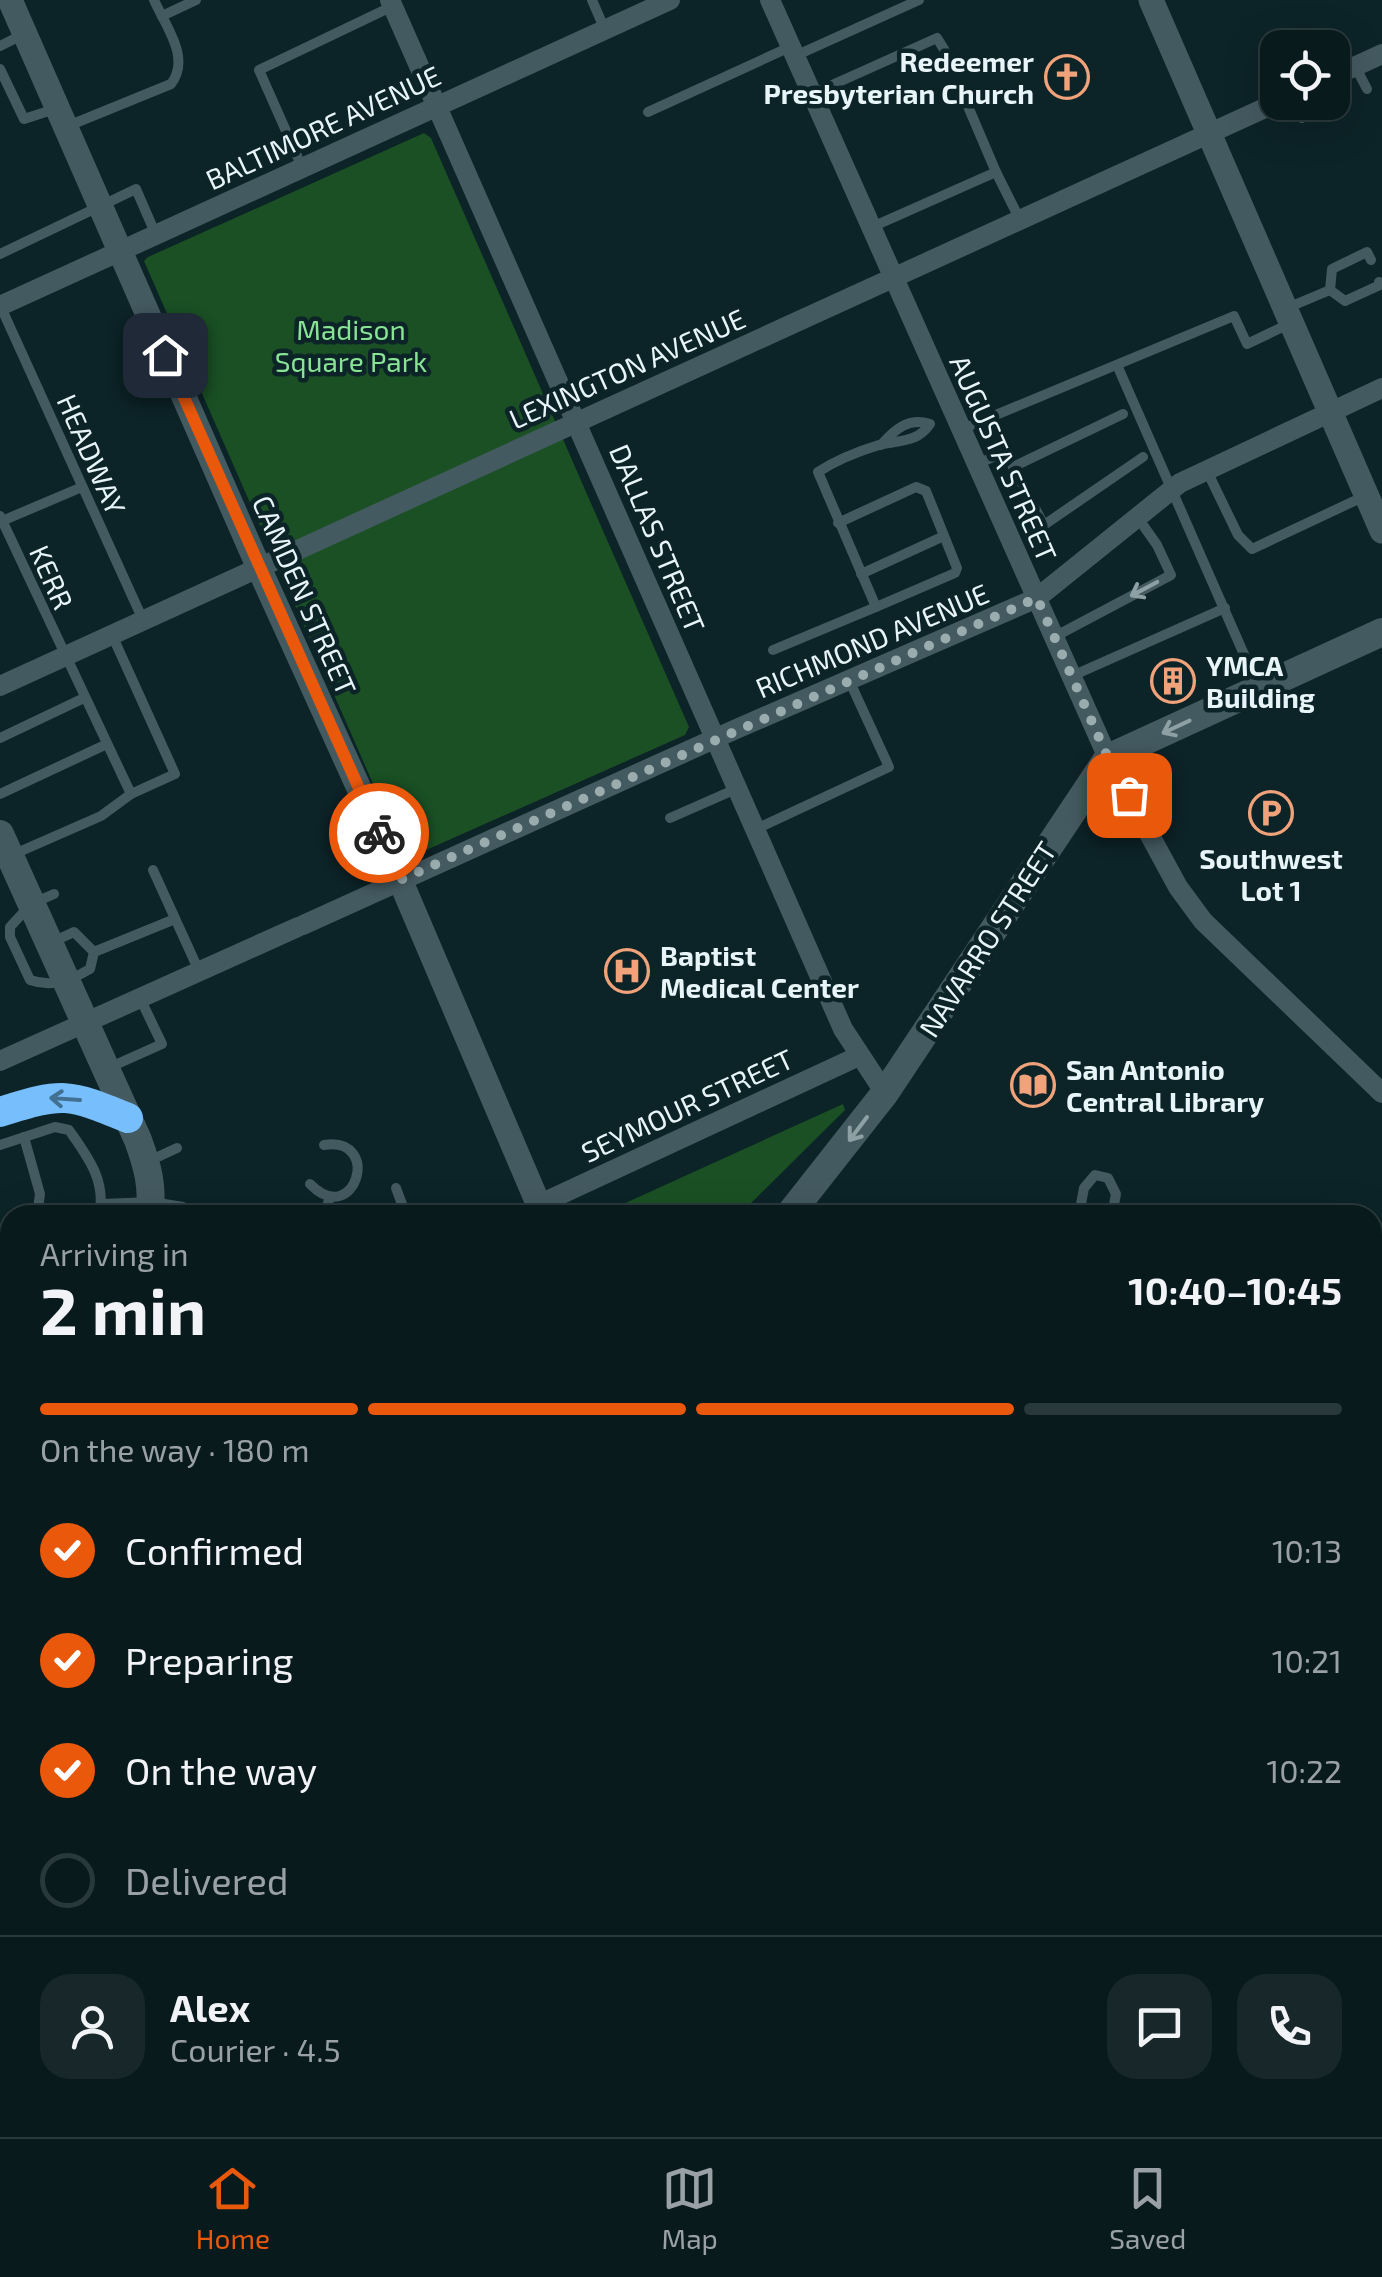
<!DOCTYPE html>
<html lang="en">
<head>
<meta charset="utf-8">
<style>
  body { margin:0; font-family:"Exo 2",sans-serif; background:#17272a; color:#f1f3f6; height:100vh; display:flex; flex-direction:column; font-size:38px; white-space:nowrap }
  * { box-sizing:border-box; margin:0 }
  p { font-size:32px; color:#99a1a4 }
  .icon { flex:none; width:55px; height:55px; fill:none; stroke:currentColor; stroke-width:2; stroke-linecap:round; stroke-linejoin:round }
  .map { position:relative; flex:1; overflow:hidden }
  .sheet { position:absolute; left:0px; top:1205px; width:1382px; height:932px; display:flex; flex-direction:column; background:#091a1d; border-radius:30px 30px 0 0; box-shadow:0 10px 40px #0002,0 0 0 2px #29383b }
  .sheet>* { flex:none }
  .tools { position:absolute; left:1260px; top:30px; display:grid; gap:20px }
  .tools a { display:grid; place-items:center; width:90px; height:90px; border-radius:20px; background:#091a1d; box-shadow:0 10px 40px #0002,0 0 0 2px #29383b; font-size:50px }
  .pin { position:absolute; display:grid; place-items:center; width:85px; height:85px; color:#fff; margin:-42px; border-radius:20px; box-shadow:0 5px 15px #0006 }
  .courier { position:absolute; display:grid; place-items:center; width:100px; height:100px; margin:-50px; border:8px solid #ea580c; border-radius:50%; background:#fff; color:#222; box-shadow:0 2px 12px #0007 }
  .headline em { font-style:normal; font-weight:700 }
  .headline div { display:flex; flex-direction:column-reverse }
  .headline { display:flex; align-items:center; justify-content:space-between; height:170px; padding:0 40px }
  h1 { font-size:65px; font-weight:700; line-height:75px }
  .bar { display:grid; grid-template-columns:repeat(4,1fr); gap:15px 10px; align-content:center; height:120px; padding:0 40px }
  .bar i { height:12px; border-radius:8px; background:#29383b }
  .bar .on { background:#ea580c }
  .bar p { grid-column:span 4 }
  .line { display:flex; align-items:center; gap:25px; padding:0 40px; border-top:2px solid #29383b }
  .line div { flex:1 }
  .round { display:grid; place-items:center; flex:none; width:105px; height:105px; border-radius:30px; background:#17272a }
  ol { padding:0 40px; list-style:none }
  li { display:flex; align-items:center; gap:30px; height:110px }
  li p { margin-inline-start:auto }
  li .icon { padding:10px; border-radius:50%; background:#ea580c; color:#fff; stroke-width:4 }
  li:last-child { color:#99a1a4 }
  li i { width:55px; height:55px; border:5px solid #29383b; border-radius:50% }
  .menu { display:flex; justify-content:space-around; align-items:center; height:140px; border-top:2px solid #29383b; background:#091a1d; font-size:28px; color:#99a1a4 }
  .menu a { display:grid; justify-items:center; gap:5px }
  .menu .on { color:#ea580c }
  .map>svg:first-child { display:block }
</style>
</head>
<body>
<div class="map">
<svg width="1382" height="2137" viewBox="0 0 1382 2137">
  <rect width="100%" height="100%" fill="#0c2327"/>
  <g fill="#1a5024">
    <polygon points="424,133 431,138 689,727 685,735 406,859 144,261 148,257"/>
    <polygon points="843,1104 845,1110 739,1215 599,1215"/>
    <polygon points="528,2128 628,2128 608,2137 533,2137"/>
  </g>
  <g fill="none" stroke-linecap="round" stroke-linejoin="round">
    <g stroke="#435a60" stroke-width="10">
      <polyline points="592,0 605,30"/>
      <polyline points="162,16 196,0"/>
      <polyline points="0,46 22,35"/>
      <polyline points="795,56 919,0"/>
      <polyline points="1355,66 1367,89"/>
      <polyline points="0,69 24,119 55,109"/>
      <polyline points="812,94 937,38 950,59"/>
      <polyline points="1295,102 1302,118"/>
      <polyline points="648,112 790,47"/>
      <path d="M68 126 171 84C191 58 166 27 154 0"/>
      <polyline points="302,167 259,70 393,6"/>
      <polyline points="996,172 1020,220"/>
      <polyline points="872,227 996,172 964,97"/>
      <polyline points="0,254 136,189 156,235"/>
      <polyline points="1330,290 1332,269 1367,252 1371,260"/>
      <polyline points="0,305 143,620"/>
      <polyline points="1287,308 1330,290 1345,301 1380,285 1379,282"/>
      <polyline points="1117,365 1257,684"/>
      <polyline points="962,429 1234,316 1247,344 1289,324"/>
      <polyline points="977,464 1005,452 1044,525 1143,457"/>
      <polyline points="1013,467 1123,414"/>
      <polyline points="1207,471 1238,535 1252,549 1367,495"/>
      <polyline points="0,516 131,794 175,774 112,635"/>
      <polyline points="2,521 82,487"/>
      <polyline points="838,523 916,487 926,491 957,568 955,573 876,607"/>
      <polyline points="861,574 944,536"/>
      <polyline points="1054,637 1171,575 1157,545 1138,518"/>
      <path d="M773 650 876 607 818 472C835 461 859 451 879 445 900 440 917 443 930 424 909 417 895 429 881 445"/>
      <polyline points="1072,676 1225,608"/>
      <polyline points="0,738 84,698"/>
      <polyline points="0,794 107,744"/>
      <polyline points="670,818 736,789"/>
      <polyline points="756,829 889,767 849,680"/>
      <polyline points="12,855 101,816 131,794"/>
      <polyline points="153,870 199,971"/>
      <path d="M54 894 31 904 10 927V937L30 980C53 988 71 980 90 969L94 952 175 919"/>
      <polyline points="50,943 74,932 94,952"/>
      <polyline points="106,1069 162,1044 140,998"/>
      <polyline points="24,1137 40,1194 37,1215"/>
      <path d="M0 1145 55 1127 69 1130C87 1156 107 1181 99 1215"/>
      <polyline points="147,1162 177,1148"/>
      <path d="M310 1184C355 1230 383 1136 324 1145"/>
      <polyline points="396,1188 406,1215"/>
      <polyline points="102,1204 152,1202 183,1207"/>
      <polyline points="324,1215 330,1197"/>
      <polyline points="514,1215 537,1206"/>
      <polyline points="1079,1215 1084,1188 1095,1175 1108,1178 1116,1194 1112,1215"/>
      <polyline points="0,1257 10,1259"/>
      <polyline points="10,1443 7,1461 10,1466"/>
      <polyline points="0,1524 10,1520"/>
      <polyline points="1372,1565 1382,1566"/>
      <polyline points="1372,1622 1382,1624"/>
      <polyline points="1372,1676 1382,1678"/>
      <polyline points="1372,1737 1382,1734"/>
      <polyline points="1378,1777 1382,1814"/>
      <polyline points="1372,1972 1382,1971"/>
      <polyline points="487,2128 491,2137"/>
    </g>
    <g stroke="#435a60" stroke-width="20">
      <polyline points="390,0 843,1029 885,1093"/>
      <polyline points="770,0 1108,758 1178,887 1203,921 1382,1093"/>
      <polyline points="1332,77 1382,54"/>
      <polyline points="0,306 670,0"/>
      <polyline points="0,686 1278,102"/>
      <polyline points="303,925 734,730 1037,598 1180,483 1382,388"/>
      <polyline points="0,1061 298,927"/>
      <polyline points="538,1205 859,1056"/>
      <polyline points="947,2128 949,2137"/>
    </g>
    <g stroke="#435a60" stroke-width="25">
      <polyline points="10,0 259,568 392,861 543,1215"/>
      <polyline points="1151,0 1382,531"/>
    </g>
    <g stroke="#435a60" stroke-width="28">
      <path d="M0 834 138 1140C147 1165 154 1188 149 1215"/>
      <polyline points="789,1215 885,1093 1108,758 1382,632"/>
      <polyline points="0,1301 10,1303"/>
      <polyline points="1372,1330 1382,1332"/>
      <polyline points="1372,1504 1382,1505"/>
      <polyline points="1372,1778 1382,1774"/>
      <polyline points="437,2128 441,2137"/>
      <polyline points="758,2137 773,2128"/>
    </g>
    <g stroke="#77befc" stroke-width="30">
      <path d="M0 1112C64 1092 67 1093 128 1118"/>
      <polyline points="0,1664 10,1687"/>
      <polyline points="0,1743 10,1767"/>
      <polyline points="0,1830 10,1854"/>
      <polyline points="0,1871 10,1895"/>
      <polyline points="14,2128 28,2137"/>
      <polyline points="103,2128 107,2137"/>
      <polyline points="144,2128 148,2137"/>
      <polyline points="180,2128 184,2137"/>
      <polyline points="214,2128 220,2137"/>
      <polyline points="242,2128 242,2137"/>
    </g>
  </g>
  <defs><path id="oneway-shaft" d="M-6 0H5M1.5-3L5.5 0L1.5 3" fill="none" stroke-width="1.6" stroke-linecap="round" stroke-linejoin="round" transform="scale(2.5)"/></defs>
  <g stroke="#8da0a4">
    <use href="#oneway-shaft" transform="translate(1144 589) rotate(152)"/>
    <use href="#oneway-shaft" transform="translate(1176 727) rotate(155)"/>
    <use href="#oneway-shaft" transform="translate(858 1129) rotate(127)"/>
  </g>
  <use stroke="#427092" href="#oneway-shaft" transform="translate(65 1099) rotate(-176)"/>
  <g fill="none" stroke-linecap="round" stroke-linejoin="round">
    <polyline stroke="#9bacaf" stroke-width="10" stroke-dasharray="0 18" points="379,833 400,880 1037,598 1108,758 1129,795"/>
    <polyline stroke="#ea580c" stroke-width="12" points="165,355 379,833"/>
  </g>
  <defs>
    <g id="church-ring" transform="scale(2.25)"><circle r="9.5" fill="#0c2327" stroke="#f0a27a" stroke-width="1.5"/><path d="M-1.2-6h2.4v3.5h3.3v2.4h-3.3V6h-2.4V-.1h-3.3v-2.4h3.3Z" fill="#f0a27a"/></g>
    <g id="building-ring" transform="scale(2.25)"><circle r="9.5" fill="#0c2327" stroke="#f0a27a" stroke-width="1.5"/><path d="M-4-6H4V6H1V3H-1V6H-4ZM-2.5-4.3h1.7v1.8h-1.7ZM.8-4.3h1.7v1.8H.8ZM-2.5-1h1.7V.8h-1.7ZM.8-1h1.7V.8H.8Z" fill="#f0a27a"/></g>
    <g id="parking-ring" transform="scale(2.25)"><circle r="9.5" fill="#0c2327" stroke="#f0a27a" stroke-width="1.5"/><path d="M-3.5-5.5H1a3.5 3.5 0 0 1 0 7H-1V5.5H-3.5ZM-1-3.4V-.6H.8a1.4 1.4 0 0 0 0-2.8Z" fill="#f0a27a"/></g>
    <g id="hospital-ring" transform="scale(2.25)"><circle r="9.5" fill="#0c2327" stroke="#f0a27a" stroke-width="1.5"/><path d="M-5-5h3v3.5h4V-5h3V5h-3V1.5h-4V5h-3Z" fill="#f0a27a"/></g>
    <g id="library-ring" transform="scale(2.25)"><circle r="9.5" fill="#0c2327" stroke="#f0a27a" stroke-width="1.5"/><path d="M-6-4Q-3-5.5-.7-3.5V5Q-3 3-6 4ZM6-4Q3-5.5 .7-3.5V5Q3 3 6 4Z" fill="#f0a27a"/></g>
  </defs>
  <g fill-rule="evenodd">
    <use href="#church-ring" x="1067" y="77"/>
    <use href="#building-ring" x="1173" y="681"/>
    <use href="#parking-ring" x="1271" y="813"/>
    <use href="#hospital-ring" x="627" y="971"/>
    <use href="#library-ring" x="1033" y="1085"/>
  </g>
  <g text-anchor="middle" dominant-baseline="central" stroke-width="9" stroke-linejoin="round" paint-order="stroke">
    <g font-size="28" font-weight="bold" fill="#e8f5f8" stroke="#0c2327" text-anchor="start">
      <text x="1034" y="61" text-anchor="end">Redeemer<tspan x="1034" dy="32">Presbyterian Church</tspan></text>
      <text x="1206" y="665">YMCA<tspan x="1206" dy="32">Building</tspan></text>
      <text x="1271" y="858" text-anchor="middle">Southwest<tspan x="1271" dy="32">Lot 1</tspan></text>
      <text x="660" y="955">Baptist<tspan x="660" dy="32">Medical Center</tspan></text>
      <text x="1066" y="1069">San Antonio<tspan x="1066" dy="32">Central Library</tspan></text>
    </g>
    <g font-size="28" fill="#e8f5f8" stroke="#0c2327">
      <text transform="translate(323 127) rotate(-25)">BALTIMORE AVENUE</text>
      <text transform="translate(627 368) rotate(-24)">LEXINGTON AVENUE</text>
      <text transform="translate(92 454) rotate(66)">HEADWAY</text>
      <text transform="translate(1004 458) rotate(66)">AUGUSTA STREET</text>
      <text transform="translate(658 538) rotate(67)">DALLAS STREET</text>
      <text transform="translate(52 577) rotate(66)">KERR</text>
      <text transform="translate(305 595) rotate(66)">CAMDEN STREET</text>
      <text transform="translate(872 640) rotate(-23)">RICHMOND AVENUE</text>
      <text transform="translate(987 939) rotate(-57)">NAVARRO STREET</text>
      <text transform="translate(687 1105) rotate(-25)">SEYMOUR STREET</text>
    </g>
    <g font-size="28" fill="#89e394" stroke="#0c2327">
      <text x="351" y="329">Madison<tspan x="351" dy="32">Square Park</tspan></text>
    </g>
  </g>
</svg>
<div class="tools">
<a><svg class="icon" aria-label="locate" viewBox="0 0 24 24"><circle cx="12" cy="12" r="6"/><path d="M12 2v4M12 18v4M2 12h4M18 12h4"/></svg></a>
</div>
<div class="pin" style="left:1129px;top:795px;background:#ea580c"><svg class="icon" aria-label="bag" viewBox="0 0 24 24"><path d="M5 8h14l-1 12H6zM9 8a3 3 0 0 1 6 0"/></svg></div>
<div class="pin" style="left:165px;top:355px;background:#1f2937"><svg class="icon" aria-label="home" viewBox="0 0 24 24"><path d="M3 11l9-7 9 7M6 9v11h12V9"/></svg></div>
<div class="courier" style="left:379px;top:833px"><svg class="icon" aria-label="bike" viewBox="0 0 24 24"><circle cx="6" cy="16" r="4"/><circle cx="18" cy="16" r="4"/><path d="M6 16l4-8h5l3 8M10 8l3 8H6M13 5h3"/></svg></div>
<section class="sheet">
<div class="headline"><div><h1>2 min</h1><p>Arriving in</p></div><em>10:40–10:45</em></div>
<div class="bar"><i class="on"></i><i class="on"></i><i class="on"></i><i></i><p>On the way · 180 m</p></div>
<ol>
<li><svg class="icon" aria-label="check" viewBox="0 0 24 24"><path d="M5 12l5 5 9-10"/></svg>Confirmed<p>10:13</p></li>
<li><svg class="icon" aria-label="check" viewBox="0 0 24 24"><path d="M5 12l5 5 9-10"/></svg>Preparing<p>10:21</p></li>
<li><svg class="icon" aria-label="check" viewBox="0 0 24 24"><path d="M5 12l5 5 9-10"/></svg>On the way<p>10:22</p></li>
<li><i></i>Delivered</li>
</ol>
<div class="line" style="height:180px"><a class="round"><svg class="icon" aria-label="person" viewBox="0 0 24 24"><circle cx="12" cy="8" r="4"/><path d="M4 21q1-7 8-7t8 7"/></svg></a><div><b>Alex</b><p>Courier · 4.5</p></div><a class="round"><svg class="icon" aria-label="chat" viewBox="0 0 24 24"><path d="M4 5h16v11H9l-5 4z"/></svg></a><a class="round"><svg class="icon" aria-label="phone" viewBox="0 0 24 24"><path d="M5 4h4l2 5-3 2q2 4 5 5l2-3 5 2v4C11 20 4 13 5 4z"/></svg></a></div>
</section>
</div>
<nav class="menu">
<a class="on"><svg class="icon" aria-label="home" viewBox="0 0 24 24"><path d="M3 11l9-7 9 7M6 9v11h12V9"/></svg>Home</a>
<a><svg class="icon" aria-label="map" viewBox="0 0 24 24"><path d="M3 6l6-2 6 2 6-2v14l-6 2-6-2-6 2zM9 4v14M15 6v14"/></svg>Map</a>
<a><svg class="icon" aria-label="saved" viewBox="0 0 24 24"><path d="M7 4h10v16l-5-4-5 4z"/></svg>Saved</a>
</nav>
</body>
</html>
